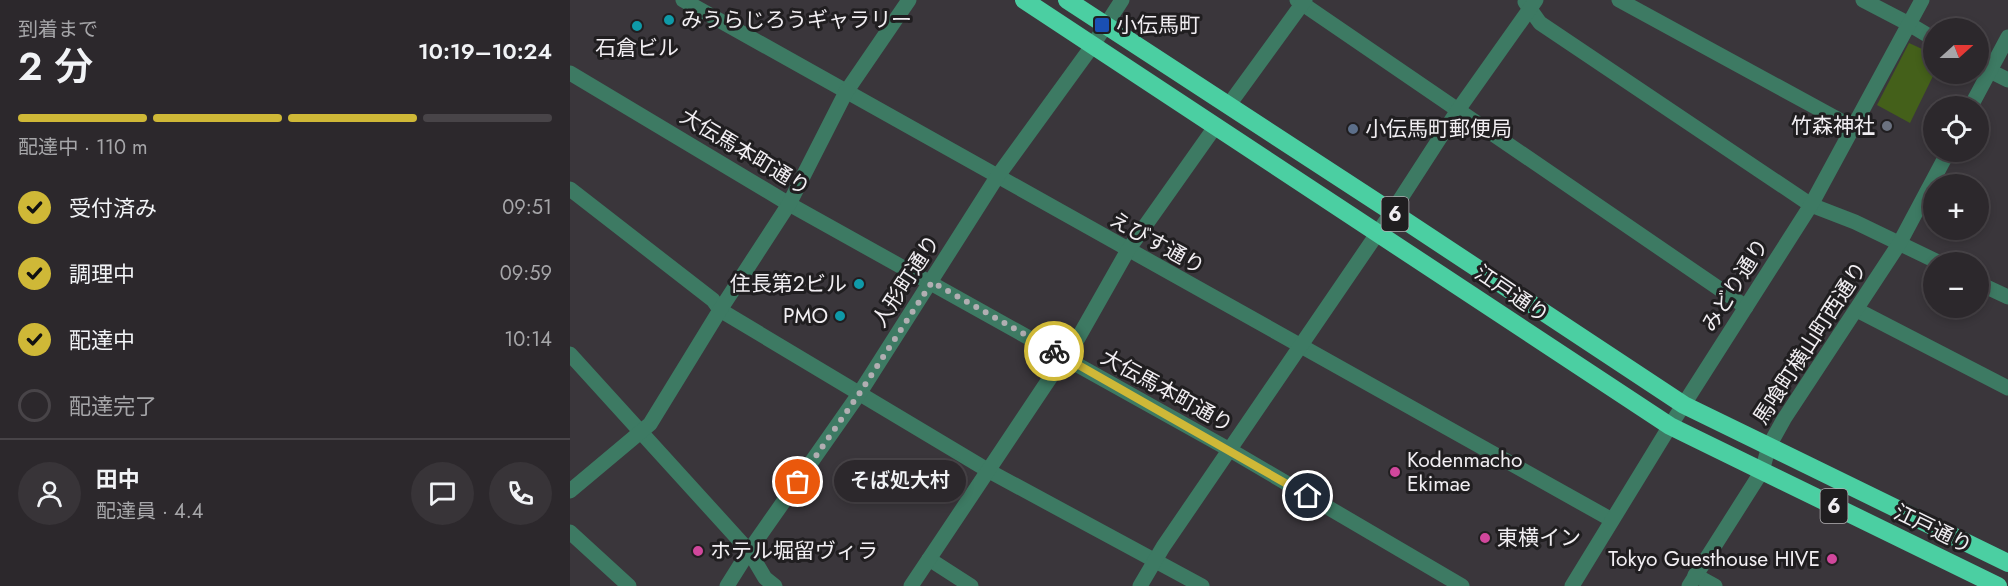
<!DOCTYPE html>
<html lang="ja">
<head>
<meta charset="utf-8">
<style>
  body { margin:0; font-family:Jost,"Noto Sans JP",sans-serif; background:#383438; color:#f1f3f6; height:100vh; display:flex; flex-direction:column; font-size:22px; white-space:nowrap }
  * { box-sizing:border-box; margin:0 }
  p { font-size:20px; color:#a6a6a9 }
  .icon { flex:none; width:33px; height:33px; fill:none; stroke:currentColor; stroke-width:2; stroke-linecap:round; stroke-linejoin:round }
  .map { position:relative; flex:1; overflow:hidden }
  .details { display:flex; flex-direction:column; background:#2c282c; width:570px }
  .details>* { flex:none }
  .needle { width:39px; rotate:69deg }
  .tools { position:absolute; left:1353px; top:18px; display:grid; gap:12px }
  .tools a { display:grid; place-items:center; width:66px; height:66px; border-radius:50%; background:#2c282c; box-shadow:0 3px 9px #0003,0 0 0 2px #484448; font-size:30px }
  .pin { position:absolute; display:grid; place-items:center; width:51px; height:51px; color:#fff; margin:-26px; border:3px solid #fff; border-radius:50%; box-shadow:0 2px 6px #0007 }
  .courier { position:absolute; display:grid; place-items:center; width:60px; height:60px; margin:-30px; border:4px solid #cfb837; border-radius:50%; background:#fff; color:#222; box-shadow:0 2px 8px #0007 }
  .bubble { position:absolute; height:42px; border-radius:21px; background:#2c282c; box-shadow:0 3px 9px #0003,0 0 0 2px #484448; font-size:20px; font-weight:600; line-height:42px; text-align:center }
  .headline em { font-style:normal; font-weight:600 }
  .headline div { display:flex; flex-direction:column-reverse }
  .headline { display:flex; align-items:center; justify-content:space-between; height:102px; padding:0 18px }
  h1 { font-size:39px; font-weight:600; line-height:45px }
  .bar { display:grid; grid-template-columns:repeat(4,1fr); gap:9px 6px; align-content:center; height:72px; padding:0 18px }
  .bar i { height:8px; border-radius:4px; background:#484448 }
  .bar .on { background:#cfb837 }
  .bar p { grid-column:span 4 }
  .line { display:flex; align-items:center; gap:15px; padding:0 18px; border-top:2px solid #484448 }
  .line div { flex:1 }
  .round { display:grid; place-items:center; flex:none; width:63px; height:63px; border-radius:32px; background:#383438 }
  ol { padding:0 18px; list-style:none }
  li { display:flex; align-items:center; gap:18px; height:66px }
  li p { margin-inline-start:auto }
  li .icon { padding:6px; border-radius:50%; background:#cfb837; color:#111; stroke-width:4 }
  li:last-child { color:#a6a6a9 }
  li i { width:33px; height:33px; border:3px solid #484448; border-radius:50% }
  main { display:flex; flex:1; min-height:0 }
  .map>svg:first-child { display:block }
</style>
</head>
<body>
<main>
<section class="details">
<div class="headline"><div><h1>2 分</h1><p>到着まで</p></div><em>10:19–10:24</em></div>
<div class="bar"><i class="on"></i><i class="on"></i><i class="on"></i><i></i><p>配達中 · 110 m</p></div>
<ol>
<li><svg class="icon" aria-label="check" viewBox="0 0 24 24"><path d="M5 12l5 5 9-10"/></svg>受付済み<p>09:51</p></li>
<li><svg class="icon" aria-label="check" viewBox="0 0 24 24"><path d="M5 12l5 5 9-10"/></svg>調理中<p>09:59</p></li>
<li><svg class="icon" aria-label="check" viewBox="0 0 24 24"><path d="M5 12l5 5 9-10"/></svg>配達中<p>10:14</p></li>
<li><i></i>配達完了</li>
</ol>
<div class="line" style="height:108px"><a class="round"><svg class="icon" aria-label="person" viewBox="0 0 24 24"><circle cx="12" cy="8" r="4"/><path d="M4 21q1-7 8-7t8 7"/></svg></a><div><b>田中</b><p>配達員 · 4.4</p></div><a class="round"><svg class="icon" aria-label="chat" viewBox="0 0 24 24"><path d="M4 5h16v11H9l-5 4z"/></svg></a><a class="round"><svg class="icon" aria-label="phone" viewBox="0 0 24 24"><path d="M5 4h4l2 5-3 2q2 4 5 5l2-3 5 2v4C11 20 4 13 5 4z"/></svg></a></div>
</section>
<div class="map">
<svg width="1438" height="586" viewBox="0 0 1438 586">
  <rect width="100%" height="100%" fill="#3a363b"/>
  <polygon fill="#44601a" points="1339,43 1363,54 1364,74 1340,123 1307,105"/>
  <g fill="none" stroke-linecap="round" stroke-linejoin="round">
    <g stroke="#3d7a63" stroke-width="15">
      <polyline points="113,0 1042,520"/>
      <polyline points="727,0 1176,307"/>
      <polyline points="1049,0 1284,128"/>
      <polyline points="1293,0 1339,24 1364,39"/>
      <polyline points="955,2 970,23 1241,205 1285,222 1368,262"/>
      <polyline points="1408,65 1438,80"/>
      <polyline points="0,73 219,204 660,450 892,586"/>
      <polyline points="658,106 735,0"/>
      <polyline points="1401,106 1438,37"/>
      <polyline points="0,189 143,300 150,310 419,471 632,586"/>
      <polyline points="1408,283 1438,297"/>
      <polyline points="1287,310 1438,388"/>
      <polyline points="0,354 179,551 195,578 205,586"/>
      <polyline points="0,491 80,424 150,310 219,204 276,92 339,0"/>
      <polyline points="0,532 59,586"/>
      <polyline points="359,559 401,586"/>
      <polyline points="1125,575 1145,586"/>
      <polyline points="157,586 179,551 289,394 427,177 523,45 552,0"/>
      <polyline points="341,586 494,357 503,347 558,250 645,127"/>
      <polyline points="570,586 593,547 822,212 888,110 966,0"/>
      <polyline points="1002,586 1100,426 1241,205 1352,0"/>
      <polyline points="1119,586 1192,471 1199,446 1214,419 1329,244 1378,152"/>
    </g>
    <g stroke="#4bcfa2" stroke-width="18">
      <polyline points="454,0 1100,426 1428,586"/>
      <polyline points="497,0 822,212 1114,405 1438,563"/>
    </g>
  </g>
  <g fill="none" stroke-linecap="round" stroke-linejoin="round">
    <polyline stroke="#b1aeb2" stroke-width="6" stroke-dasharray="0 10.8" points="228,482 289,394 362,282 484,351"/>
    <polyline stroke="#cfb837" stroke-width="8" points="484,351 738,496"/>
  </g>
  <g fill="#0f9aa8" stroke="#201e20" stroke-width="2">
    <circle cx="99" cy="20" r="6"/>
    <circle cx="67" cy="26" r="6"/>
    <circle cx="289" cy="284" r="6"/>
    <circle cx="270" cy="316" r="6"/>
  </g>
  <rect fill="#1a4fb4" stroke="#201e20" stroke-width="2" x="524" y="17" width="16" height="16" rx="3"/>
  <circle fill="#6b7280" stroke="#201e20" stroke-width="2" cx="1317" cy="126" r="6"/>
  <circle fill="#5c6f8a" stroke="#201e20" stroke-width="2" cx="783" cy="129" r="6"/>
  <g fill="#d1479c" stroke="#201e20" stroke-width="2">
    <circle cx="825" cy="472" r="6"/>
    <circle cx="915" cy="538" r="6"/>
    <circle cx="128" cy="551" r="6"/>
    <circle cx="1262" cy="559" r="6"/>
  </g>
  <g text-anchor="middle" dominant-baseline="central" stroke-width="6" stroke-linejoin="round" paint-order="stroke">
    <g fill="#201e20" stroke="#b2b0b3" stroke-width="1.5">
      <rect x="811.5" y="197" width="27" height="34" rx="4.5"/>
      <rect x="1250.5" y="489" width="27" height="34" rx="4.5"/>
    </g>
    <g font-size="20" font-weight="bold" fill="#f1eef2">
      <text x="825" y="214">6</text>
      <text x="1264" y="506">6</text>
    </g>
    <g font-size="21" fill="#f1eef2" stroke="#201e20" text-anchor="start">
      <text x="111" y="20">みうらじろうギャラリー</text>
      <text x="546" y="25">小伝馬町</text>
      <text x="67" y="48" text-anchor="middle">石倉ビル</text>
      <text x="1305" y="126" text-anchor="end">竹森神社</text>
      <text x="795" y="129">小伝馬町郵便局</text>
      <text x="277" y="284" text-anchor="end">住長第２ビル</text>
      <text x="258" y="316" text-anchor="end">PMO</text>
      <text x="837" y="460">Kodenmacho<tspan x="837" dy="24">Ekimae</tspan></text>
      <text x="927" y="538">東横イン</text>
      <text x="140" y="551">ホテル堀留ヴィラ</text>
      <text x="1250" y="559" text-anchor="end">Tokyo Guesthouse HIVE</text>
    </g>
    <g font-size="21" fill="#f1eef2" stroke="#201e20">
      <text transform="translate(175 152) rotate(31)">大伝馬本町通り</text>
      <text transform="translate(587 243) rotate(29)">えびす通り</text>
      <text transform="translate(336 281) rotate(-57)">人形町通り</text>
      <text transform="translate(1165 285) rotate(-58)">みどり通り</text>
      <text transform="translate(942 294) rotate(34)">江戸通り</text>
      <text transform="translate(1240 343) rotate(-57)">馬喰町横山町西通り</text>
      <text transform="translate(597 391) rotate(29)">大伝馬本町通り</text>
      <text transform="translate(1363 529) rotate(26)">江戸通り</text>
    </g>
  </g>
</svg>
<div class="tools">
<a><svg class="needle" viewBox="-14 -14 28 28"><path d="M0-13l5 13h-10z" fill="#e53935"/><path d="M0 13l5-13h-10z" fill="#a6a6a9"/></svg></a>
<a><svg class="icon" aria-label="locate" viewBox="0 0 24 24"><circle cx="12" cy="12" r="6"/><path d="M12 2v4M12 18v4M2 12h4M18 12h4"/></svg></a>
<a>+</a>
<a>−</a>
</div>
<div class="pin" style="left:228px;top:482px;background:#ea580c"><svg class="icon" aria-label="bag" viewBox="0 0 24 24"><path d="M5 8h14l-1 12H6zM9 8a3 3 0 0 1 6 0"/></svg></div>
<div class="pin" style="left:738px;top:496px;background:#1f2937"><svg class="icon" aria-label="home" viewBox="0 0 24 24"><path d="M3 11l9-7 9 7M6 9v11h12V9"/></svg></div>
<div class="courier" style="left:484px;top:351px"><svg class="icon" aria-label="bike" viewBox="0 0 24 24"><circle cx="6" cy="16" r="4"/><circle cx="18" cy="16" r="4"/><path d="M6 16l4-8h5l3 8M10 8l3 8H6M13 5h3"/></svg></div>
<div class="bubble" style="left:264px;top:460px;width:132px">そば処大村</div>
</div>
</main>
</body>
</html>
